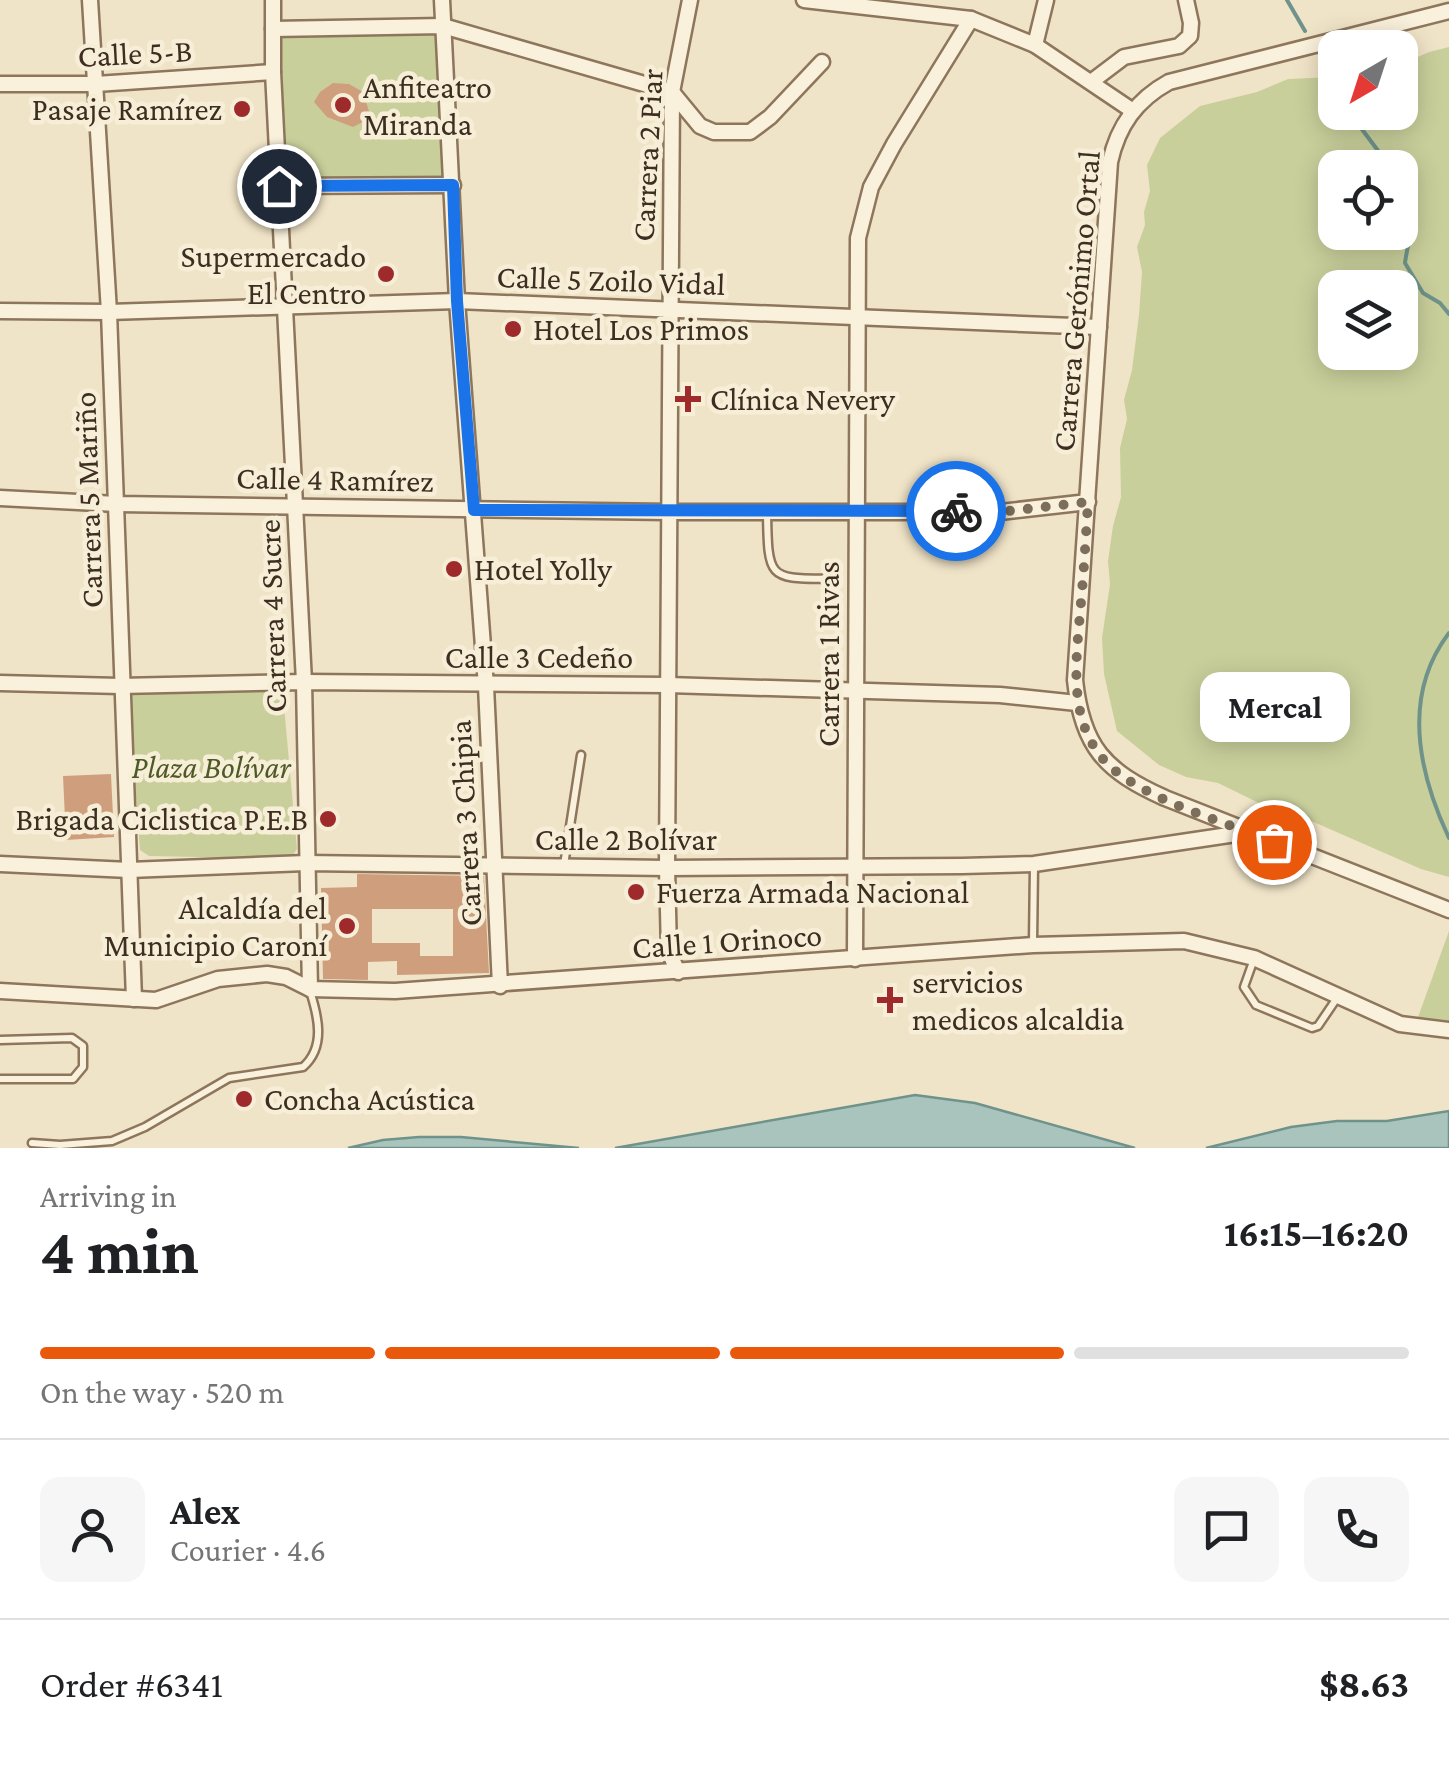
<!DOCTYPE html>
<html lang="en">
<head>
<meta charset="utf-8">
<style>
  body { margin:0; font-family:"Crimson Pro",serif; background:#f6f6f6; color:#202124; height:100vh; display:flex; flex-direction:column; font-size:38px; white-space:nowrap }
  * { box-sizing:border-box; margin:0 }
  p { font-size:32px; color:#757577 }
  .icon { flex:none; width:55px; height:55px; fill:none; stroke:currentColor; stroke-width:2; stroke-linecap:round; stroke-linejoin:round }
  .map { position:relative; height:1148px; overflow:hidden }
  .side { display:flex; flex-direction:column; background:#fff; flex:1 }
  .side>* { flex:none }
  .needle { width:65px; rotate:219deg }
  .buttons { position:absolute; left:1318px; top:30px; display:grid; gap:20px }
  .buttons a { display:grid; place-items:center; width:100px; height:100px; border-radius:20px; background:#fff; box-shadow:0 5px 25px #0003; font-size:50px }
  .pin { position:absolute; display:grid; place-items:center; width:85px; height:85px; color:#fff; margin:-42px; border:5px solid #fff; border-radius:50%; box-shadow:0 2px 10px #0007 }
  .courier { position:absolute; display:grid; place-items:center; width:100px; height:100px; margin:-50px; border:8px solid #1a73e8; border-radius:50%; background:#fff; color:#222; box-shadow:0 2px 12px #0007 }
  .bubble { position:absolute; height:70px; border-radius:20px; background:#fff; box-shadow:0 5px 25px #0003; font-size:32px; font-weight:700; line-height:70px; text-align:center }
  .headline em { font-style:normal; font-weight:700 }
  .headline div { display:flex; flex-direction:column-reverse }
  .headline { display:flex; align-items:center; justify-content:space-between; height:170px; padding:0 40px }
  h1 { font-size:65px; font-weight:700; line-height:75px }
  .bar { display:grid; grid-template-columns:repeat(4,1fr); gap:15px 10px; align-content:center; height:120px; padding:0 40px }
  .bar i { height:12px; border-radius:8px; background:#e0e0e0 }
  .bar .on { background:#ea580c }
  .bar p { grid-column:span 4 }
  .line { display:flex; align-items:center; gap:25px; padding:0 40px; border-top:2px solid #e0e0e0 }
  .line div { flex:1 }
  .round { display:grid; place-items:center; flex:none; width:105px; height:105px; border-radius:20px; background:#f6f6f6 }
  .map>svg:first-child { display:block }
</style>
</head>
<body>
<div class="map">
<svg width="1449" height="1148" viewBox="0 0 1449 1148">
  <rect width="100%" height="100%" fill="#f0e4c8"/>
  <g fill="#c9cf9b" fill-rule="evenodd">
    <polygon points="438,30 449,181 284,181 277,33"/>
    <path d="M1449 47V877L1421 869 1293 813 1261 804 1218 783 1186 777 1159 765 1117 731 1104 674 1102 638 1110 584 1108 561 1113 526 1121 497 1120 448 1127 419 1124 400 1132 370 1139 315 1142 272 1137 247 1145 225 1144 212 1150 191 1147 165 1160 138 1200 106 1257 92 1288 79 1335 77V112H1400V65L1429 52ZM1335 168H1400V232H1335ZM1335 288H1400V352H1335Z"/>
    <polygon points="127,680 282,684 297,849 290,859 149,856 140,850"/>
    <polygon points="1449,931 1449,1022 1417,1020"/>
  </g>
  <g fill="#a9c4bc" stroke="#6f938a" stroke-width="2.5">
    <polygon points="915,1095 975,1103 1135,1148 615,1148"/>
    <polygon points="1449,1111 1449,1148 1206,1148 1291,1127 1337,1121 1387,1121"/>
    <polygon points="419,1137 461,1137 579,1148 348,1148 383,1140"/>
  </g>
  <g fill="none" stroke-linecap="round" stroke-linejoin="round">
    <g stroke="#6f938a" stroke-width="4">
      <polyline points="1287,0 1305,31"/>
      <polyline points="1324,65 1335,86"/>
      <polyline points="1349,112 1391,168"/>
      <path d="M1400 178C1423 214 1410 225 1405 263L1423 293 1440 303 1449 314"/>
      <path d="M1449 633C1401 696 1418 772 1449 838"/>
    </g>
  </g>
  <g fill="#cf9f7d" fill-rule="evenodd">
    <polygon points="333,83 349,84 363,92 371,118 353,127 327,117 314,102 320,92"/>
    <polygon points="111,774 114,837 66,840 63,776"/>
    <path d="M357 874 484 876 489 973 397 975V961L368 962V980L323 979 321 888 357 887ZM372 909H453V956H420V943H372Z"/>
  </g>
  <g fill="none" stroke-linecap="round" stroke-linejoin="round">
    <g stroke="#8d765c" stroke-width="11">
      <g id="service">
        <path d="M767 512C768 582 769 578 835 579"/>
        <polyline points="564,865 581,755"/>
        <polyline points="1033,943 1034,865"/>
        <polyline points="1254,959 1244,987 1256,1005 1312,1028 1318,1026 1337,998"/>
        <polyline points="0,1040 72,1038 83,1046 83,1067 73,1079 0,1079"/>
        <path d="M32 1143 60 1145 112 1141 145 1127 229 1078 303 1067C326 1047 318 1016 310 991"/>
      </g>
    </g>
    <g stroke="#8d765c" stroke-width="19">
      <g id="minor">
        <polyline points="90,0 109,312 134,999"/>
        <polyline points="273,0 273,72 304,682 310,989"/>
        <polyline points="442,0 457,301 486,686 500,986"/>
        <polyline points="804,0 971,19 1035,45 1133,111"/>
        <path d="M1449 11 1169 82C1136 100 1118 126 1110 162L1075 680C1082 747 1105 771 1165 798L1449 910"/>
        <polyline points="273,29 443,26 672,92 700,126 714,132 750,132 770,117 822,62"/>
        <polyline points="1035,45 1046,0"/>
        <polyline points="1091,82 1124,57 1179,46 1190,36 1191,23 1186,0"/>
        <polyline points="0,84 96,84 273,72"/>
        <polyline points="279,186 453,185"/>
        <polyline points="0,311 109,312 457,301 1099,327"/>
        <polyline points="0,498 117,504 669,512 1000,512 1088,502"/>
        <polyline points="0,683 120,686 304,682 668,685 1000,695 1077,703"/>
        <polyline points="0,864 129,870 306,863 667,868 962,866 1034,864 1249,832"/>
        <polyline points="855,959 858,238 871,187 894,144 971,19"/>
        <polyline points="678,972 669,952 667,868 672,92 690,0"/>
        <polyline points="0,991 156,1000 218,979 267,974 286,977 310,989 395,991 1033,945 1184,941 1254,958 1400,1024 1449,1030"/>
      </g>
    </g>
    <use href="#service" stroke="#faf1dc" stroke-width="6"/>
    <use href="#minor" stroke="#faf1dc" stroke-width="14"/>
  </g>
  <g fill="none" stroke-linecap="round" stroke-linejoin="round">
    <path stroke="#7c6e5b" stroke-width="10" stroke-dasharray="0 18" d="M956 511 1000 512 1088 502C1086 535 1084 569 1081 602 1076 665 1063 737 1125 778 1169 807 1225 822 1274 842"/>
    <polyline stroke="#1a73e8" stroke-width="12" points="279,186 453,185 457,301 474,510 956,511"/>
  </g>
  <g fill="#9e2a2b" stroke="#f7eed8" stroke-width="4">
    <circle cx="343" cy="105" r="10"/>
    <circle cx="242" cy="109" r="10"/>
    <circle cx="386" cy="274" r="10"/>
    <circle cx="513" cy="329" r="10"/>
    <path d="M683 384h10v10h10v10h-10v10h-10v-10h-10v-10h10z"/>
    <circle cx="454" cy="569" r="10"/>
    <circle cx="328" cy="819" r="10"/>
    <circle cx="636" cy="892" r="10"/>
    <circle cx="347" cy="926" r="10"/>
    <path d="M885 985h10v10h10v10h-10v10h-10v-10h-10v-10h10z"/>
    <circle cx="244" cy="1099" r="10"/>
  </g>
  <g text-anchor="middle" dominant-baseline="central" stroke-width="9" stroke-linejoin="round" paint-order="stroke">
    <g font-size="32" fill="#3d2e20" stroke="#f7eed8">
      <text transform="translate(135 53) rotate(-3)">Calle 5-B</text>
      <text transform="translate(647 155) rotate(-87)">Carrera 2 Piar</text>
      <text transform="translate(611 280) rotate(2)">Calle 5 Zoilo Vidal</text>
      <text transform="translate(1076 301) rotate(-85)">Carrera Gerónimo Ortal</text>
      <text transform="translate(335 479) rotate(1)">Calle 4 Ramírez</text>
      <text transform="translate(88 500) rotate(-92)">Carrera 5 Mariño</text>
      <text transform="translate(272 616) rotate(-92)">Carrera 4 Sucre</text>
      <text transform="translate(828 654) rotate(-90)">Carrera 1 Rivas</text>
      <text x="539" y="657">Calle 3 Cedeño</text>
      <text transform="translate(465 823) rotate(-93)">Carrera 3 Chipia</text>
      <text x="626" y="839">Calle 2 Bolívar</text>
      <text transform="translate(727 941) rotate(-4)">Calle 1 Orinoco</text>
    </g>
    <g font-size="32" fill="#3d2e20" stroke="#f7eed8" text-anchor="start">
      <text x="363" y="87">Anfiteatro<tspan x="363" dy="37">Miranda</tspan></text>
      <text x="222" y="109" text-anchor="end">Pasaje Ramírez</text>
      <text x="366" y="256" text-anchor="end">Supermercado<tspan x="366" dy="37">El Centro</tspan></text>
      <text x="533" y="329">Hotel Los Primos</text>
      <text x="710" y="399">Clínica Nevery</text>
      <text x="474" y="569">Hotel Yolly</text>
      <text x="308" y="819" text-anchor="end">Brigada Ciclistica P.E.B</text>
      <text x="656" y="892">Fuerza Armada Nacional</text>
      <text x="327" y="908" text-anchor="end">Alcaldía del<tspan x="327" dy="37">Municipio Caroní</tspan></text>
      <text x="912" y="982">servicios<tspan x="912" dy="37">medicos alcaldia</tspan></text>
      <text x="264" y="1099">Concha Acústica</text>
    </g>
    <g font-size="32" font-style="italic" fill="#4d5a26" stroke="#f7eed8">
      <text x="211" y="767">Plaza Bolívar</text>
    </g>
  </g>
</svg>
<div class="buttons">
<a><svg class="needle" viewBox="-14 -14 28 28"><path d="M0-13l5 13h-10z" fill="#e53935"/><path d="M0 13l5-13h-10z" fill="#757577"/></svg></a>
<a><svg class="icon" aria-label="locate" viewBox="0 0 24 24"><circle cx="12" cy="12" r="6"/><path d="M12 2v4M12 18v4M2 12h4M18 12h4"/></svg></a>
<a><svg class="icon" aria-label="layers" viewBox="0 0 24 24"><path d="M12 4l9 5-9 5-9-5zM3 14l9 5 9-5"/></svg></a>
</div>
<div class="pin" style="left:1274px;top:842px;background:#ea580c"><svg class="icon" aria-label="bag" viewBox="0 0 24 24"><path d="M5 8h14l-1 12H6zM9 8a3 3 0 0 1 6 0"/></svg></div>
<div class="pin" style="left:279px;top:186px;background:#1f2937"><svg class="icon" aria-label="home" viewBox="0 0 24 24"><path d="M3 11l9-7 9 7M6 9v11h12V9"/></svg></div>
<div class="courier" style="left:956px;top:511px"><svg class="icon" aria-label="bike" viewBox="0 0 24 24"><circle cx="6" cy="16" r="4"/><circle cx="18" cy="16" r="4"/><path d="M6 16l4-8h5l3 8M10 8l3 8H6M13 5h3"/></svg></div>
<div class="bubble" style="left:1200px;top:672px;width:150px">Mercal</div>
</div>
<section class="side">
<div class="headline"><div><h1>4 min</h1><p>Arriving in</p></div><em>16:15–16:20</em></div>
<div class="bar"><i class="on"></i><i class="on"></i><i class="on"></i><i></i><p>On the way · 520 m</p></div>
<div class="line" style="height:180px"><a class="round"><svg class="icon" aria-label="person" viewBox="0 0 24 24"><circle cx="12" cy="8" r="4"/><path d="M4 21q1-7 8-7t8 7"/></svg></a><div><b>Alex</b><p>Courier · 4.6</p></div><a class="round"><svg class="icon" aria-label="chat" viewBox="0 0 24 24"><path d="M4 5h16v11H9l-5 4z"/></svg></a><a class="round"><svg class="icon" aria-label="phone" viewBox="0 0 24 24"><path d="M5 4h4l2 5-3 2q2 4 5 5l2-3 5 2v4C11 20 4 13 5 4z"/></svg></a></div>
<div class="line" style="height:130px"><div>Order #6341</div><b>$8.63</b></div>
</section>
</body>
</html>
